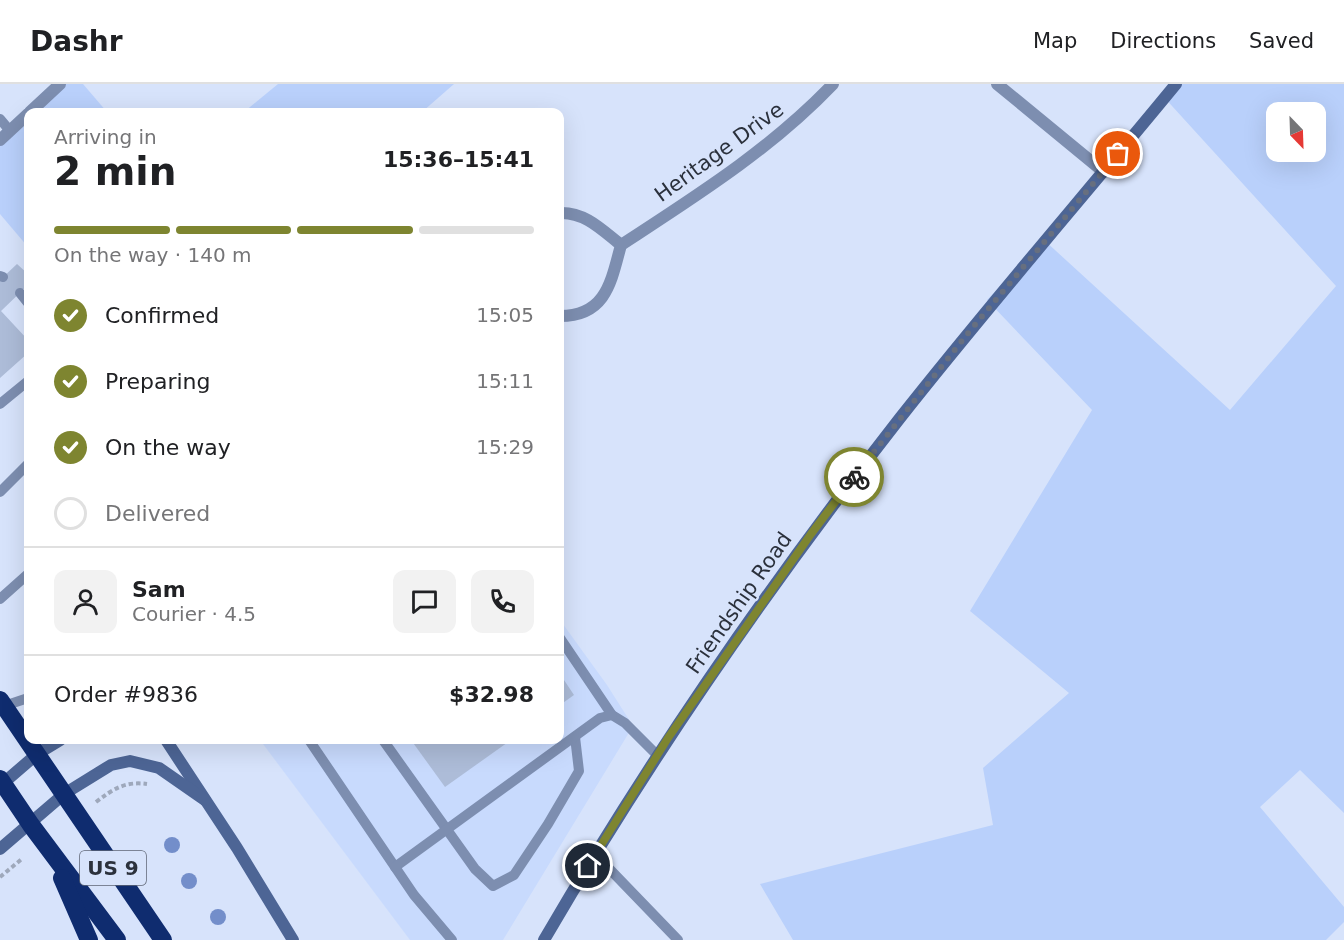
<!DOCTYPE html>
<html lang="en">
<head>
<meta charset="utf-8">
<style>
  body { margin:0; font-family:"DejaVu Sans",sans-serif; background:#f2f2f2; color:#202124; height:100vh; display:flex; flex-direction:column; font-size:22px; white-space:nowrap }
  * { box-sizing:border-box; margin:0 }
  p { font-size:20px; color:#757577 }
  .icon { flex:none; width:33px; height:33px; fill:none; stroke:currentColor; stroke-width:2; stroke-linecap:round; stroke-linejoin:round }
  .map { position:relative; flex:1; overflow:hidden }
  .details { position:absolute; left:24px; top:24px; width:540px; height:636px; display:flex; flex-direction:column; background:#fff; border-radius:12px; box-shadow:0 6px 24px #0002 }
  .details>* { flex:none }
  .needle { width:39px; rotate:157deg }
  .controls { position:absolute; left:1266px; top:18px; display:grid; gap:12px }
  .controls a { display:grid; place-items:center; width:60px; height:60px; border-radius:12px; background:#fff; box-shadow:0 6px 24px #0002; font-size:30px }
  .pin { position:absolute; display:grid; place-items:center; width:51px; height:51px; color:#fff; margin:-26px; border:3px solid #fff; border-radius:50%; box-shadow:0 2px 6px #0007 }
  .courier { position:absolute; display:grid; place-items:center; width:60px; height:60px; margin:-30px; border:4px solid #7e8530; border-radius:50%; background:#fff; color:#222; box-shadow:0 2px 8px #0007 }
  .overview em { font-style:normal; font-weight:700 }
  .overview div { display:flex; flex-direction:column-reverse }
  .overview { display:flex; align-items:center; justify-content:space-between; height:102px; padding:0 30px }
  h1 { font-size:39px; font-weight:700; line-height:45px }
  .bar { display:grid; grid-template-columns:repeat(4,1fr); gap:9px 6px; align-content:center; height:72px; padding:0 30px }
  .bar i { height:8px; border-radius:4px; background:#e0e0e0 }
  .bar .active { background:#7e8530 }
  .bar p { grid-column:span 4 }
  .line { display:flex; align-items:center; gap:15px; padding:0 30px; border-top:2px solid #e0e0e0 }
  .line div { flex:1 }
  .round { display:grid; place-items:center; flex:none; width:63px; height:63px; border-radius:12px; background:#f2f2f2 }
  ol { padding:0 30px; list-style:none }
  li { display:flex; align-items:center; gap:18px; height:66px }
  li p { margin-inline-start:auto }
  li .icon { padding:6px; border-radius:50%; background:#7e8530; color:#fff; stroke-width:4 }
  li:last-child { color:#757577 }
  li i { width:33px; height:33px; border:3px solid #e0e0e0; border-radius:50% }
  header { display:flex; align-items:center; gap:36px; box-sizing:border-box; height:84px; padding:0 30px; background:#fff; border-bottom:2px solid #e0e0e0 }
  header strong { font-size:28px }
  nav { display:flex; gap:33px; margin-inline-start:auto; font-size:21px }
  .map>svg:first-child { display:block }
</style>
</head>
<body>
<header>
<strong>Dashr</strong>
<nav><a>Map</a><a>Directions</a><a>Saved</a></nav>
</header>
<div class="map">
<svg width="1344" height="856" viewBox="0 0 1344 856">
  <rect width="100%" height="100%" fill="#d7e3fb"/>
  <polygon fill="#c8dafd" points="560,536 607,601 633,642 503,856 410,856 260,656 560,656"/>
  <g fill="#b9d0fb" fill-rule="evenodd">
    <polygon points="57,0 83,0 107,28 29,28"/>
    <polygon points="278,0 454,0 422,28 244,28"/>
    <path d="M1171 0H1344V729L1300 686 1260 723 1344 823V838L1326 856H793L760 800 993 741 983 684 1069 609 970 527 1092 326 987 216 1044 156 1230 326 1336 202 1162 11ZM1276 28H1316V68H1276Z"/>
    <polygon points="28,29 28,163 0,130 0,58"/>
  </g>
  <g fill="#adbcd8">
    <polygon points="17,180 28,190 28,201 1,227 28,256 28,269 0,294 0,196"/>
    <polygon points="560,590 574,611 560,621"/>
    <polygon points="411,656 511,656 445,703"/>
  </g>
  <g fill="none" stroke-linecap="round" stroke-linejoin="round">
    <g stroke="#9ea8bb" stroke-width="4" stroke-dasharray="4.5 3" stroke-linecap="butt">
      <path d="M96 718C113 705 125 697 147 700"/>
      <polyline points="0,793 23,774"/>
    </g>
    <g stroke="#7d8eb0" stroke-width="10">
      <polyline points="0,35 10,47"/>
      <polyline points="0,192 3,193"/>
      <polyline points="20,209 28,219"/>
      <polyline points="0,320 28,297"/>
      <polyline points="0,408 28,380"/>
      <polyline points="0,515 28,490"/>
      <polyline points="560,554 612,631 625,639 658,672"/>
      <polyline points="4,622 28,614"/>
      <polyline points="309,656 414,811 452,856"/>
      <polyline points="383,656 475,785 493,802 514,791 548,740 579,687 575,653"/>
      <polyline points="596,771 678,856"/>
      <polyline points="395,783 600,634 612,631"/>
    </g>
    <g stroke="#7d8eb0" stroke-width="12">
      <polyline points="997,0 1104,88"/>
      <polyline points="30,28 60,0"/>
      <polyline points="0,56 28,30"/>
      <path d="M560 129C585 128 602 146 621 161 611 198 606 232 560 232"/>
      <path d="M621 161C696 112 771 65 833 0"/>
    </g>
    <g stroke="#4d6595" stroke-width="12">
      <polyline points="166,656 237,764 293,856"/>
      <polyline points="0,702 37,670 60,656"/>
      <polyline points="0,765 64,710 111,681 130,677 159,684 205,716"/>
      <path d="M544 856C650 674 770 500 900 334 989 221 1084 112 1176 0"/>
    </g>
    <g stroke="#0f2c6f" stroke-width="18">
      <polyline points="0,616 163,856"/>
      <polyline points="0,695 31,741 117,856"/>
      <polyline points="62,794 89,856"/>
    </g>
  </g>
  <g fill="#738eca">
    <circle cx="172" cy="761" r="8"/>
    <circle cx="189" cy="797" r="8"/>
    <circle cx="218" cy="833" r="8"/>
  </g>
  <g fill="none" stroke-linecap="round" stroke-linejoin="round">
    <polyline stroke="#676f7f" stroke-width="6" stroke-dasharray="0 10.8" points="854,393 969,248 1118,70"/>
    <polyline stroke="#7e8530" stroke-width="8" points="588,782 668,654 811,450 854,393"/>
  </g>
  <g text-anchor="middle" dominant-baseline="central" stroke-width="4.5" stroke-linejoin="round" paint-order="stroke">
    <rect fill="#d7e3fb" stroke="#5f6675" stroke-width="1.5" x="80" y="767" width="66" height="34" rx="4.5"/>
    <g font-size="20" font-weight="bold" fill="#2b313c">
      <text x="113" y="784">US 9</text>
    </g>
    <g font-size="21" fill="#2b313c" stroke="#d7e3fb">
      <text transform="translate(719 68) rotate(-36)">Heritage Drive</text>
      <text transform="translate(739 519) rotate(-55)">Friendship Road</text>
    </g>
  </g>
</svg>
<div class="controls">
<a><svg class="needle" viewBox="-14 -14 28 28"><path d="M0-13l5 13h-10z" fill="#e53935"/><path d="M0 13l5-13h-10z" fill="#757577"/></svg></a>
</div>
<div class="pin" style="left:1118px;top:70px;background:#ea580c"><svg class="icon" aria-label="bag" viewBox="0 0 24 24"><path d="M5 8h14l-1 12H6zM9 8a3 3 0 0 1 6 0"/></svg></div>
<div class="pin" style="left:588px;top:782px;background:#1f2937"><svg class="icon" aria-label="home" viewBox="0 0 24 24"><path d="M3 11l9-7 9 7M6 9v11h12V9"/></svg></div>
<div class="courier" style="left:854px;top:393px"><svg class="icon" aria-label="bike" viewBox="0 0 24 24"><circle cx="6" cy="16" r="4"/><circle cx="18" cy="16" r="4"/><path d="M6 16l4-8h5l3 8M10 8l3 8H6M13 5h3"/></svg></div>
<section class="details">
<div class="overview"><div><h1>2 min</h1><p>Arriving in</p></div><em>15:36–15:41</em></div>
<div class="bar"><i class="active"></i><i class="active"></i><i class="active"></i><i></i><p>On the way · 140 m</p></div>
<ol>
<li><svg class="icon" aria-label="check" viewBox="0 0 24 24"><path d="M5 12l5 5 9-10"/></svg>Confirmed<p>15:05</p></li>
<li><svg class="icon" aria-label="check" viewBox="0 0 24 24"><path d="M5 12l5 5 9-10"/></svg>Preparing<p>15:11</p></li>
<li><svg class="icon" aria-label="check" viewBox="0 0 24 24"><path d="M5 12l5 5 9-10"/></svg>On the way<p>15:29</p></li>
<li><i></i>Delivered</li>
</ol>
<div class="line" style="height:108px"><a class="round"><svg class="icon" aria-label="person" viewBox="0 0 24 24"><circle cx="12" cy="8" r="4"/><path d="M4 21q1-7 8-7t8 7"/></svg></a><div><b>Sam</b><p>Courier · 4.5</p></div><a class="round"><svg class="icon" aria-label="chat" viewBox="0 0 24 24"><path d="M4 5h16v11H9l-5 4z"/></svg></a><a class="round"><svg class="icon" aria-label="phone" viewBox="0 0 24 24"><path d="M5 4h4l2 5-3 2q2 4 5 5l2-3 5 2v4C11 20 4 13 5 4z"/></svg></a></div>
<div class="line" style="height:78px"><div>Order #9836</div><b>$32.98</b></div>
</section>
</div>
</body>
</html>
